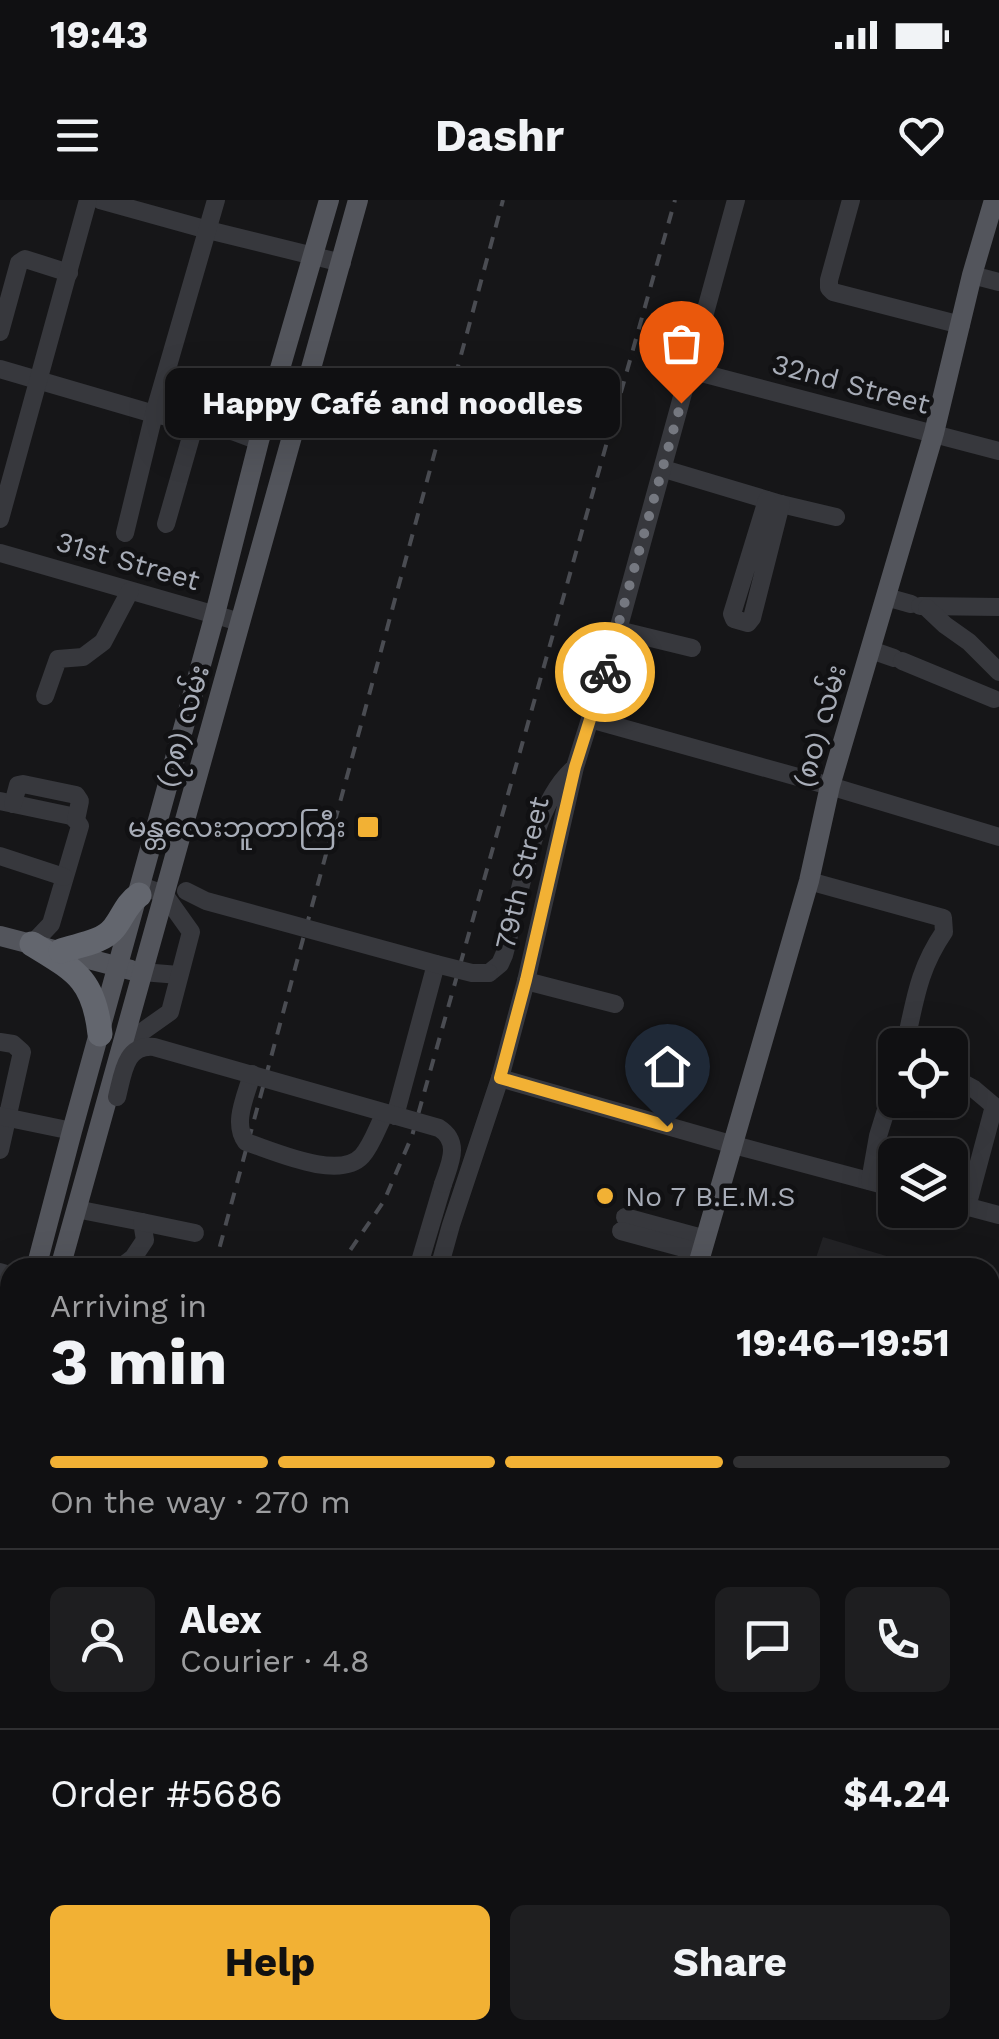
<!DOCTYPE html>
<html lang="en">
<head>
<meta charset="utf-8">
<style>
  body { margin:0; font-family:"Work Sans","Noto Sans Myanmar",sans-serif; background:#1e1e20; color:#f1f3f6; height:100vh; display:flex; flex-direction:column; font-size:38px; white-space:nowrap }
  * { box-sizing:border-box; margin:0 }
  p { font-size:32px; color:#9c9d9f }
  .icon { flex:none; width:55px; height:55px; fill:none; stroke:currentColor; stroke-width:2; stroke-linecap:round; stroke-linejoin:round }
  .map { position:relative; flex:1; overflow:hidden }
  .drawer { position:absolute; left:0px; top:1058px; width:1000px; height:782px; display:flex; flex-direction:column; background:#101012; border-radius:30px 30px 0 0; box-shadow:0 10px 40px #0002,0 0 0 2px #303032 }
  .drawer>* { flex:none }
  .tools { position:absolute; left:878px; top:828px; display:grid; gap:20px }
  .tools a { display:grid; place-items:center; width:90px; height:90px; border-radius:15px; background:#101012; box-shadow:0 10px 40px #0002,0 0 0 2px #303032; font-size:50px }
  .pin { position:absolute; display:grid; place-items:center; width:85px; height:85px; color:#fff; margin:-102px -42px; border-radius:50% 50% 50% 0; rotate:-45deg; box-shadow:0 0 10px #0007 }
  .pin .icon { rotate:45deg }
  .courier { position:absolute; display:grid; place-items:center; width:100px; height:100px; margin:-50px; border:8px solid #f2b134; border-radius:50%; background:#fff; color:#222; box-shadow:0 2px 12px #0007 }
  .bubble { position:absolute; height:70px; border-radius:15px; background:#101012; box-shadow:0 10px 40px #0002,0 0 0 2px #303032; font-size:32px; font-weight:700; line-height:70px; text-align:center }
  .summary em { font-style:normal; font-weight:700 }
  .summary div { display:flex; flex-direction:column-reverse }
  .summary { display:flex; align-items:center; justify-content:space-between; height:170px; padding:0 50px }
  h1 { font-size:65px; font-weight:700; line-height:75px }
  .bar { display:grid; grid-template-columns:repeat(4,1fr); gap:15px 10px; align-content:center; height:120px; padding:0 50px }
  .bar i { height:12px; border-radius:8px; background:#303032 }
  .bar .selected { background:#f2b134 }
  .bar p { grid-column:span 4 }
  .line { display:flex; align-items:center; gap:25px; padding:0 50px; border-top:2px solid #303032 }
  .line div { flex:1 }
  .round { display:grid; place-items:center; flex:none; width:105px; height:105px; border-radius:15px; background:#1e1e20 }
  .primary-button { display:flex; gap:20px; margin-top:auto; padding:20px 50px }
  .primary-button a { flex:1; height:115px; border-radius:15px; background:#f2b134; color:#111; font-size:40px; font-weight:700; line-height:115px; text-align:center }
  .primary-button a+a { background:#1e1e20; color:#f1f3f6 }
  .status { display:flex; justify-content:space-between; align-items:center; height:70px; padding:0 50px; background:#101012; direction:ltr }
  .status svg { height:28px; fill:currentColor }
  header { display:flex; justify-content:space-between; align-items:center; height:130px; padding:0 50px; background:#101012; font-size:45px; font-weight:700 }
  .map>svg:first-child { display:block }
</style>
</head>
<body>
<div class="status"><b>19:43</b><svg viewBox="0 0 49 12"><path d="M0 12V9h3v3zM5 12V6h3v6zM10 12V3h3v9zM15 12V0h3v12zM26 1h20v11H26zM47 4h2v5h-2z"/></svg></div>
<header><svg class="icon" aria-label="menu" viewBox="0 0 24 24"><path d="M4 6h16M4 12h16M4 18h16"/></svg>Dashr<svg class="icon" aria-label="heart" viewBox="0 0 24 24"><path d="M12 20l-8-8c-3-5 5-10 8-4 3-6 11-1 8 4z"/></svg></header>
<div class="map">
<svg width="999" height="1839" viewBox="0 0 999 1839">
  <rect width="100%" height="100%" fill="#161618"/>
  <polygon fill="#222225" points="823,1037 893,1058 891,1067 813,1067"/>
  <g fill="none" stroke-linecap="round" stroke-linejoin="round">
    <g stroke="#37383d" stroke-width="18">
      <polyline points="100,0 208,30 342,63"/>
      <polyline points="851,0 829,80 829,88 833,92 961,125"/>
      <polyline points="972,75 999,82"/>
      <polyline points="0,132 19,63 25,59 69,73"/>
      <polyline points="0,169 154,214 235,232 259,241"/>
      <polyline points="690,170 999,251"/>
      <polyline points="664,269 781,304 836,317"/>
      <polyline points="767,300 732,414 734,419 748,423 752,418 781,304"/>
      <polyline points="0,319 88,0"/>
      <polyline points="166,324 195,223"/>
      <polyline points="125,333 154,214 216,0"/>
      <polyline points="0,353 240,422"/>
      <polyline points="886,397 911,404"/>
      <polyline points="920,406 999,407"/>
      <polyline points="927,408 945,425 969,442 999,472"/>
      <polyline points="618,430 692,448"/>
      <polyline points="871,450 894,458"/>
      <polyline points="902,461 994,499"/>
      <polyline points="45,496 58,459 83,457 103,442 130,391"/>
      <polyline points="590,519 830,586 999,637"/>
      <polyline points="0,601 71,616 76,620"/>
      <polyline points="13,604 18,585 23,584 76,595 80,601 76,620 80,626 51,724 32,744"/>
      <polyline points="0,656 64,677"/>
      <path d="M809 681 943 718 944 732C918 770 915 801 905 845"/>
      <polyline points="142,772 179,775"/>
      <path d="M489 773 500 764 504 755C519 701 531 608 572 570"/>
      <polyline points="526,781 615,804"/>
      <polyline points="0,842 13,844 22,852 0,950"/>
      <polyline points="122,846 170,812 191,732 164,694 141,686"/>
      <polyline points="950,876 974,889 994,906 967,1007"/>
      <polyline points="500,878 734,945 895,988"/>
      <polyline points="0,916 72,931"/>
      <polyline points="395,916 436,764"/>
      <polyline points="870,981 878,936 895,881"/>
      <polyline points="950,1002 999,1015"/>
      <polyline points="76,1009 142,1022 145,1040 133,1058 120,1068"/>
      <polyline points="625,1017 706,1039"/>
      <polyline points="142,1022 195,1033"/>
      <polyline points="621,1031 702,1053"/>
      <polyline points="418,1068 443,984"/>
      <polyline points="439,1068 451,1025 500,878 526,781 575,567 618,430 736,0"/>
      <polyline points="0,1072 10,1075"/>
      <polyline points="990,1158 999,1160"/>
      <polyline points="990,1420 999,1387"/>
      <polyline points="990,1540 999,1542"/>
      <polyline points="990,1649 999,1651"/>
      <polyline points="990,1785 999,1788"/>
      <polyline points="124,1839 127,1830"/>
      <polyline points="149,1839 152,1830"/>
      <polyline points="231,1839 233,1830"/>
      <polyline points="877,1839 879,1830"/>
    </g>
    <g stroke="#53555c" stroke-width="20">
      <polyline points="0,736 131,770"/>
      <polyline points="36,1068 72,931 215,414 259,241 329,0"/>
      <polyline points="60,1068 358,0"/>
      <polyline points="697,1068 809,681 830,586 934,233 972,75 994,0"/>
      <polyline points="0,1201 10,1164"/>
      <polyline points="0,1281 10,1245"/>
      <polyline points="489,1839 492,1830"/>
    </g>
    <g stroke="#63666e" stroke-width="25">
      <path d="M32 744C76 771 94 779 100 834"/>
      <path d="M61 751C78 745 102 743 114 728 123 717 126 704 139 695"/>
    </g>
    <g stroke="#4a4c52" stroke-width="4" stroke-dasharray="12 10" stroke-linecap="butt">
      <polyline points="214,1068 503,0"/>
      <polyline points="338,1068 384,1001 412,936 675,0"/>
    </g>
    <g stroke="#37383d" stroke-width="18">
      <polyline points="186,691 206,701 436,764 472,773 489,773"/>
      <path d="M252 874C246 896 232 923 246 942 274 951 339 981 362 956 372 945 378 926 385 913"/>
      <path d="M117 897C123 874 125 844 154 847L439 928C461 942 450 963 443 984"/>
    </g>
  </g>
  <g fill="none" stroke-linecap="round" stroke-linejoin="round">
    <polyline stroke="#757880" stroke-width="10" stroke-dasharray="0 18" points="605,472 681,203"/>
    <polyline stroke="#f2b134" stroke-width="12" points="605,472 575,567 526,780 500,878 667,926"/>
  </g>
  <g fill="#f2b134" stroke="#111113" stroke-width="4">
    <rect x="356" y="615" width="24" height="24" rx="5"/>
    <circle cx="605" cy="996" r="10"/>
  </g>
  <g text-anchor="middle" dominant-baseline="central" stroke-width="9" stroke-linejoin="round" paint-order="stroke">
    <g font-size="28" fill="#a8adb8" stroke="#111113">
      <text transform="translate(851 184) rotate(15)">32nd Street</text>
      <text transform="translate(128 361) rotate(16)">31st Street</text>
      <text transform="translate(183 526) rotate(-74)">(၇၈) လမ်း</text>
      <text transform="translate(820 526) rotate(-74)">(၈၀) လမ်း</text>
      <text transform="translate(522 673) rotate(-77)">79th Street</text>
    </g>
    <g font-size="28" fill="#a8adb8" stroke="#111113" text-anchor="end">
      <text x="346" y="627">မန္တလေးဘူတာကြီး</text>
      <text x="625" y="996" text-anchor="start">No 7 B.E.M.S</text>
    </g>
  </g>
</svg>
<div class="tools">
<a><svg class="icon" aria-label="locate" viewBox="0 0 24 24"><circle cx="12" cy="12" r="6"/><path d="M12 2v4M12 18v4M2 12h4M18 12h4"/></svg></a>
<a><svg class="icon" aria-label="layers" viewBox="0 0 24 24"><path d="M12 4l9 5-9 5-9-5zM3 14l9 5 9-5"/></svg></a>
</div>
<div class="pin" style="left:681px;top:203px;background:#ea580c"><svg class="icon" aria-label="bag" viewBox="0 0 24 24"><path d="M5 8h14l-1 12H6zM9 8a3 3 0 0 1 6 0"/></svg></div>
<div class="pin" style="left:667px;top:926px;background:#1f2937"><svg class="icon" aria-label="home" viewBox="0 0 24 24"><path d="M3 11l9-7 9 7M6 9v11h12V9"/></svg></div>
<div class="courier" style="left:605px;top:472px"><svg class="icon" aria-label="bike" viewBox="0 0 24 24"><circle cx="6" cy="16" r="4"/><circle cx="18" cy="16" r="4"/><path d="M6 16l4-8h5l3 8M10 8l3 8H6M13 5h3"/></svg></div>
<div class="bubble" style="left:165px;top:168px;width:455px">Happy Café and noodles</div>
<section class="drawer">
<div class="summary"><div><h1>3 min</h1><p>Arriving in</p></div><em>19:46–19:51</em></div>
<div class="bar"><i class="selected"></i><i class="selected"></i><i class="selected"></i><i></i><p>On the way · 270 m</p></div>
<div class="line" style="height:180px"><a class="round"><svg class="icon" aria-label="person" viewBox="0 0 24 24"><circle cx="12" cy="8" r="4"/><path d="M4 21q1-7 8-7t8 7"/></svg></a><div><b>Alex</b><p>Courier · 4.8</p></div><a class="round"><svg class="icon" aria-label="chat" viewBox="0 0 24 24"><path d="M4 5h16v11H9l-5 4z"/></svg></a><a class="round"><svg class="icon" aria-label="phone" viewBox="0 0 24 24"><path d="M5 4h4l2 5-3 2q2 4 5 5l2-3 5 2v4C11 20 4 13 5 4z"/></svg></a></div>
<div class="line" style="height:130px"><div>Order #5686</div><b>$4.24</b></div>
<div class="primary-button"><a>Help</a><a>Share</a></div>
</section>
</div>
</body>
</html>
